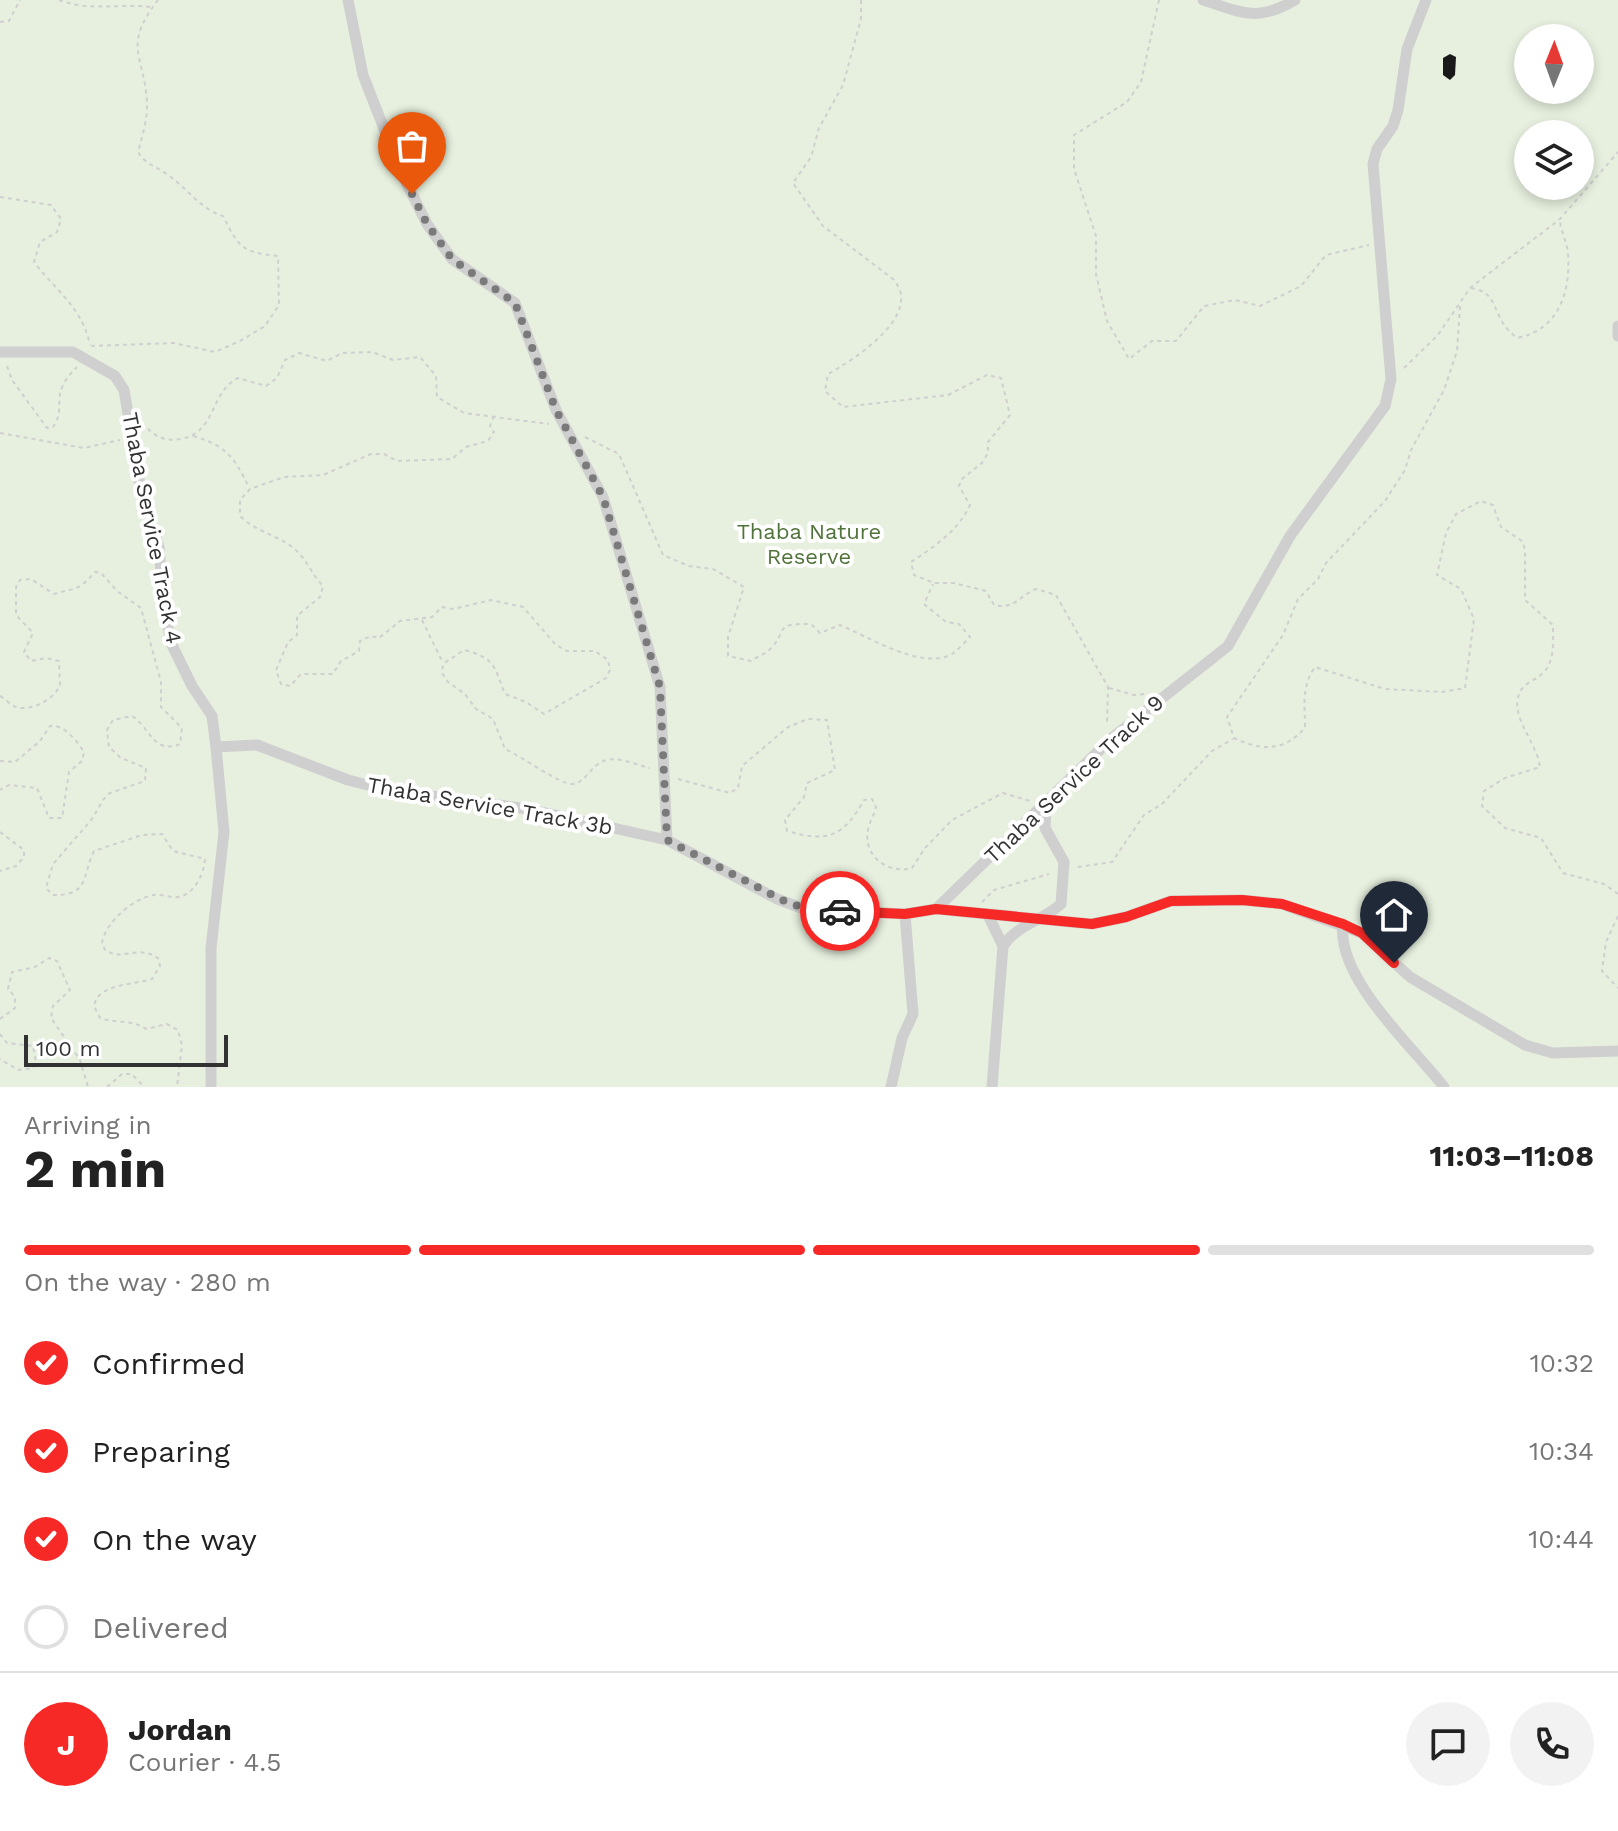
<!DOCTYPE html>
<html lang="en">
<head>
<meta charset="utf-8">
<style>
  body { margin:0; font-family:"Work Sans",sans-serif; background:#f2f2f2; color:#222; height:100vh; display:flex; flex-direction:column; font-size:30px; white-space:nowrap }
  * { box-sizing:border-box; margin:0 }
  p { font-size:26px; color:#767676 }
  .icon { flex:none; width:44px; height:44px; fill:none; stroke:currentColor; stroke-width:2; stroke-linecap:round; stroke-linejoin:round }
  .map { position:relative; height:1087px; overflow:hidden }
  .details { display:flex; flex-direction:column; background:#fff; flex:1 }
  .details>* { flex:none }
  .needle { width:52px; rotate:1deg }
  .fabs { position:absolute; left:1514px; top:24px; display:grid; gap:16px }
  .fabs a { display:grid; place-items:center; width:80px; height:80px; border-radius:50%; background:#fff; box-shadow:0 4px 12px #0003; font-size:40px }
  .scale { position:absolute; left:24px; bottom:20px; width:204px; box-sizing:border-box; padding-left:8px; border:4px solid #323232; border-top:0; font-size:22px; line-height:28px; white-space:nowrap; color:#323232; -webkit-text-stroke:6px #fff; paint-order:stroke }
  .pin { position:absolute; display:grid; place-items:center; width:68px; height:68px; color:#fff; margin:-82px -34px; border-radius:50% 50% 50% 0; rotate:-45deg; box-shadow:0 0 8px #0007 }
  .pin .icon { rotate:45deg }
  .courier { position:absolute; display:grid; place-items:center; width:80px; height:80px; margin:-40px; border:6px solid #f72926; border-radius:50%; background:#fff; color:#222; box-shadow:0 2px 10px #0007 }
  .overview em { font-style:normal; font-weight:700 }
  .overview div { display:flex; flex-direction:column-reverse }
  .overview { display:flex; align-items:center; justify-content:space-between; height:136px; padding:0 24px }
  h1 { font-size:52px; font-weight:700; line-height:60px }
  .bar { display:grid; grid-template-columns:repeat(4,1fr); gap:12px 8px; align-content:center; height:96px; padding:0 24px }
  .bar i { height:10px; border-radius:6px; background:#e0e0e0 }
  .bar .active { background:#f72926 }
  .bar p { grid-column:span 4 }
  .line { display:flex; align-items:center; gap:20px; padding:0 24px; border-top:2px solid #e0e0e0 }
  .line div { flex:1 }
  .round { display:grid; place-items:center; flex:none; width:84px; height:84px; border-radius:42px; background:#f2f2f2 }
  ol { padding:0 24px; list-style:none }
  li { display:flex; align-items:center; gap:24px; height:88px }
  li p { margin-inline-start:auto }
  li .icon { padding:8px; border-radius:50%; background:#f72926; color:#fff; stroke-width:4 }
  li:last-child { color:#767676 }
  li i { width:44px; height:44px; border:4px solid #e0e0e0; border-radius:50% }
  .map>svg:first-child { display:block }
</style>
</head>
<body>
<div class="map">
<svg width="1618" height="1087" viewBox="0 0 1618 1087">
  <rect width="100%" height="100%" fill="#fff"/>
  <path fill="#e7f0df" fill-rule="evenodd" d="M0 0H1618V1087H0ZM1528 38H1580V90H1528ZM1528 134H1580V186H1528Z"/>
  <polygon fill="#191919" points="1450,54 1456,57 1455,75 1450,80 1443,75 1443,58"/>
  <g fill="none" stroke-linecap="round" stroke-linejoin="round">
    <g stroke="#cfcfcf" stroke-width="2" stroke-dasharray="4 4" stroke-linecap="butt">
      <path d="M59 0C90 12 119 3 152 7"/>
      <path d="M861 0V19L843 85 819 128 811 157 793 183 823 226 893 279C925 314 855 359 828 374L825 391 843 407 948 395 987 375 1001 378 1010 415 988 442V453L982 463 962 479 959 486 970 505C958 531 934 547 911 562L914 575 934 583H954L986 591 994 605C1014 610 1019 596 1036 589L1056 595 1108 687 1107 724"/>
      <polyline points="1159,0 1141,82 1127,102 1074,135 1074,169 1096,236 1096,274 1107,321 1129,359 1152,341 1176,341 1204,306 1235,300 1260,306 1301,286 1326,255 1369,245"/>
      <polyline points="0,22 9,21 20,0"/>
      <path d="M0 197 51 205 61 219 57 232 40 242 34 262C56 291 82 307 90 345"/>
      <path d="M1471 288C1502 293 1489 317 1517 338 1559 330 1571 291 1568 253 1567 242 1561 232 1560 221"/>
      <path d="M1460 306 1457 351 1444 390 1411 450 1405 470 1385 501 1326 563 1318 579 1298 599 1283 635 1227 717 1234 738C1262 751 1283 752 1305 728 1305 706 1301 687 1315 667L1385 689 1442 692 1465 688 1474 619 1461 589 1437 575 1446 533 1456 514 1481 501 1493 505 1501 527 1522 541 1525 549V600L1553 625C1553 640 1555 660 1544 672 1535 682 1521 682 1518 698 1513 721 1537 743 1540 767L1505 778 1484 791 1482 806 1505 828 1541 838 1563 873 1604 884 1618 894"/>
      <path d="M91 346 174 343 215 352 240 341 265 326 279 305 278 256C242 252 239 248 223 216 200 209 187 188 168 175 156 166 146 165 138 152 142 137 148 118 147 102 144 54 122 47 158 0"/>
      <path d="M7 366 12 380 47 428 53 427C68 406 47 396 77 367"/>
      <polyline points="1404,368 1438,335 1470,288 1560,219 1618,152"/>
      <path d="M494 416 490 426 494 432 488 441 466 447 452 459 397 461 384 454H371L323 475 284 477 250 489 240 500V516C255 531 274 534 291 546 307 558 311 574 323 586L320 597 297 616V635L288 642 276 670 281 684 290 686 301 674H333L341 661 359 651 360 641 371 636 379 638 400 621 432 617 442 607 453 609 491 600 523 607 556 645 567 651H595L608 660 610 670 606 678 544 714 526 702 505 694C494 667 496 658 464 650L443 664 442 673 448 682 465 694 476 709 493 719 505 749C521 756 559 784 572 784 587 783 591 763 607 760 620 757 637 765 650 768"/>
      <path d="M142 423C154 436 164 442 181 439 217 432 209 393 238 378L266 386 277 378 285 360 299 353 327 361 342 353 372 352 393 360 420 357 436 376 437 397 464 413 549 424"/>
      <polyline points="0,433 84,448 120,440"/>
      <path d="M193 436C225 445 235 457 249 488"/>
      <path d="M585 437 619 454 663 555 689 566 713 569 744 587 728 637V656L751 661C757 657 765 654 769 650 789 632 771 623 811 624L820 633 840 625C867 636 922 671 952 654 958 650 965 642 970 637L959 624 946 622 924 604 933 584"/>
      <polyline points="422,620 443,663"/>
      <polyline points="1109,688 1134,695 1145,694"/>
      <path d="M0 696C6 699 10 705 16 707 31 712 55 699 60 685L59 661 46 658 31 661 24 652 33 633 16 615V587L20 580 31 579 54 594C78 587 78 591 95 572L101 573 117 591 141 608 161 682V707L182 728 180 744C153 755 150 727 132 716L113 720 107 730 109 747 121 758 146 768 145 781 110 793 103 800 92 819 53 864 46 888 53 895C90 896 82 875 94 851L142 835 162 834 173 851 205 859C204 874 194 895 178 897 170 898 162 894 154 895 133 898 105 923 102 943L105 950C124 962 137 944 158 958L160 966 152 979C134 985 98 983 94 1006L100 1018C117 1024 132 1019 146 1029L167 1024 178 1030 182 1045 177 1087"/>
      <path d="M0 761 15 762 40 741 50 726C64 724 77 741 84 752L82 761 69 772 62 818H49L37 788 9 785 0 790"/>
      <path d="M678 779 730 793 738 788 742 766 788 727 808 719 827 720 835 770 807 783 804 797 785 820 787 831C828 843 843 837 864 800L872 799 876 807C875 814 871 818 869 826 860 854 887 875 912 868L925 848 952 820 1003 793 1030 801"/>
      <polyline points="0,832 24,850 24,857 16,866 0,871"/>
      <polyline points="1078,867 1112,862 1144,815 1162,804 1212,751 1233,739"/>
      <polyline points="982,902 994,890 1049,874"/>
      <polyline points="1618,916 1606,942 1602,971 1618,988"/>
      <polyline points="0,1019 15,1008 15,997 8,989 12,972 35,967 49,958 57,961 70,990 53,1006 51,1018 80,1060 88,1087"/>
      <polyline points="0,1034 7,1043 33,1046 36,1062 33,1068 18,1070 0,1059"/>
      <polyline points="107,1087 122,1074 132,1074 144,1087"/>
    </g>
    <g stroke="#cfcfcf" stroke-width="11">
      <polyline points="348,0 363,75 401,172 427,224 452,259 515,303 556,410 603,497 660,687 667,840"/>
      <path d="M1203 0C1241 12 1256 23 1295 0"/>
      <polyline points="1618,326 1618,336"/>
      <polyline points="0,352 73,352 115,376 124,390 140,485 159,547 164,611 172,645 192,686 212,716 216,747 224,832 211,948 211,1087"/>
      <polyline points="216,747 257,745 348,780 387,790 528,809 667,840 777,899 804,909 905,914 936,909 1092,924 1126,917 1171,901 1242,900 1282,904 1362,933 1410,977 1525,1045 1553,1053 1618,1051"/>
      <polyline points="936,909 1113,737 1228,646 1290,536 1385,406 1391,379 1373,164 1377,149 1393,126 1398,110 1407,49 1426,0"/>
      <polyline points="988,915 1003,946 992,1087"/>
      <path d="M1343 924C1336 978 1413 1047 1444 1087"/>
      <path d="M1003 946C1018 924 1042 921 1061 904L1064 862 1045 828 1046 805"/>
      <polyline points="891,1087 902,1038 913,1014 905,914"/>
    </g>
  </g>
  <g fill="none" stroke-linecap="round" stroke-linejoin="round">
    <polyline stroke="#7a7a7a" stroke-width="8" stroke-dasharray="0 14.4" points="412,194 427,224 452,259 515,303 556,410 603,497 660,687 667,840 792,905 840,911"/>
    <polyline stroke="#f72926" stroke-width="10" points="840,911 905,914 936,909 1092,924 1126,917 1171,901 1242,900 1282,904 1343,924 1362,933 1394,963"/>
  </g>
  <g text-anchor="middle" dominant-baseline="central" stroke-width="8" stroke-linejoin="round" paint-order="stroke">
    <g font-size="22" fill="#323232" stroke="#fff">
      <text transform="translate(152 528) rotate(79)">Thaba Service Track 4</text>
      <text transform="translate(1074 779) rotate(-43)">Thaba Service Track 9</text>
      <text transform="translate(490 806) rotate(10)">Thaba Service Track 3b</text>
    </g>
    <g font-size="22" fill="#507339" stroke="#fff">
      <text x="809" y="531">Thaba Nature<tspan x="809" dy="25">Reserve</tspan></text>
    </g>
  </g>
</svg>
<div class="fabs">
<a><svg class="needle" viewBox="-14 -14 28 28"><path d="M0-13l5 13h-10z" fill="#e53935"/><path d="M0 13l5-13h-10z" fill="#767676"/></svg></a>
<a><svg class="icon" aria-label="layers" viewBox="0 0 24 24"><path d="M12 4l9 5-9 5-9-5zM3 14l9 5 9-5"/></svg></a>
</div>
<div class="scale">100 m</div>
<div class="pin" style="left:412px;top:194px;background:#ea580c"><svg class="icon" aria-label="bag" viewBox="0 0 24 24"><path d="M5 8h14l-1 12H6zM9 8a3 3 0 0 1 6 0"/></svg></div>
<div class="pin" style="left:1394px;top:963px;background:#1f2937"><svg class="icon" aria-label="home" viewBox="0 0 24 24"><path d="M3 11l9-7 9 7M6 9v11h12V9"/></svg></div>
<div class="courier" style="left:840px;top:911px"><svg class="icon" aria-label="car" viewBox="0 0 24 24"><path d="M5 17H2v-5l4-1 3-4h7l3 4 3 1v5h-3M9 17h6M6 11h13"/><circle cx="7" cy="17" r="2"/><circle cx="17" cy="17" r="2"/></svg></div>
</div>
<section class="details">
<div class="overview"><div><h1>2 min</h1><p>Arriving in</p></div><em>11:03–11:08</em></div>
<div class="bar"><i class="active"></i><i class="active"></i><i class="active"></i><i></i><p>On the way · 280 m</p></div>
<ol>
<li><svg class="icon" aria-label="check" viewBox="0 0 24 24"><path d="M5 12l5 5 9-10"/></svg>Confirmed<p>10:32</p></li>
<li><svg class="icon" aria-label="check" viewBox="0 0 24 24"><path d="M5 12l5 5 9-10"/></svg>Preparing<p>10:34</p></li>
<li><svg class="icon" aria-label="check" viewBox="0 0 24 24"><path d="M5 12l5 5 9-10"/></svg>On the way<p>10:44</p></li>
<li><i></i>Delivered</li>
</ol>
<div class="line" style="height:144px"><b class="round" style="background:#f72926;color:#fff">J</b><div><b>Jordan</b><p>Courier · 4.5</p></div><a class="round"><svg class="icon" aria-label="chat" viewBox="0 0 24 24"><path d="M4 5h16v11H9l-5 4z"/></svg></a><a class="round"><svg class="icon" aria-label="phone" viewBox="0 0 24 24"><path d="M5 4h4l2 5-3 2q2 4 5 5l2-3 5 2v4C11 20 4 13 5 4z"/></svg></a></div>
</section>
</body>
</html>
